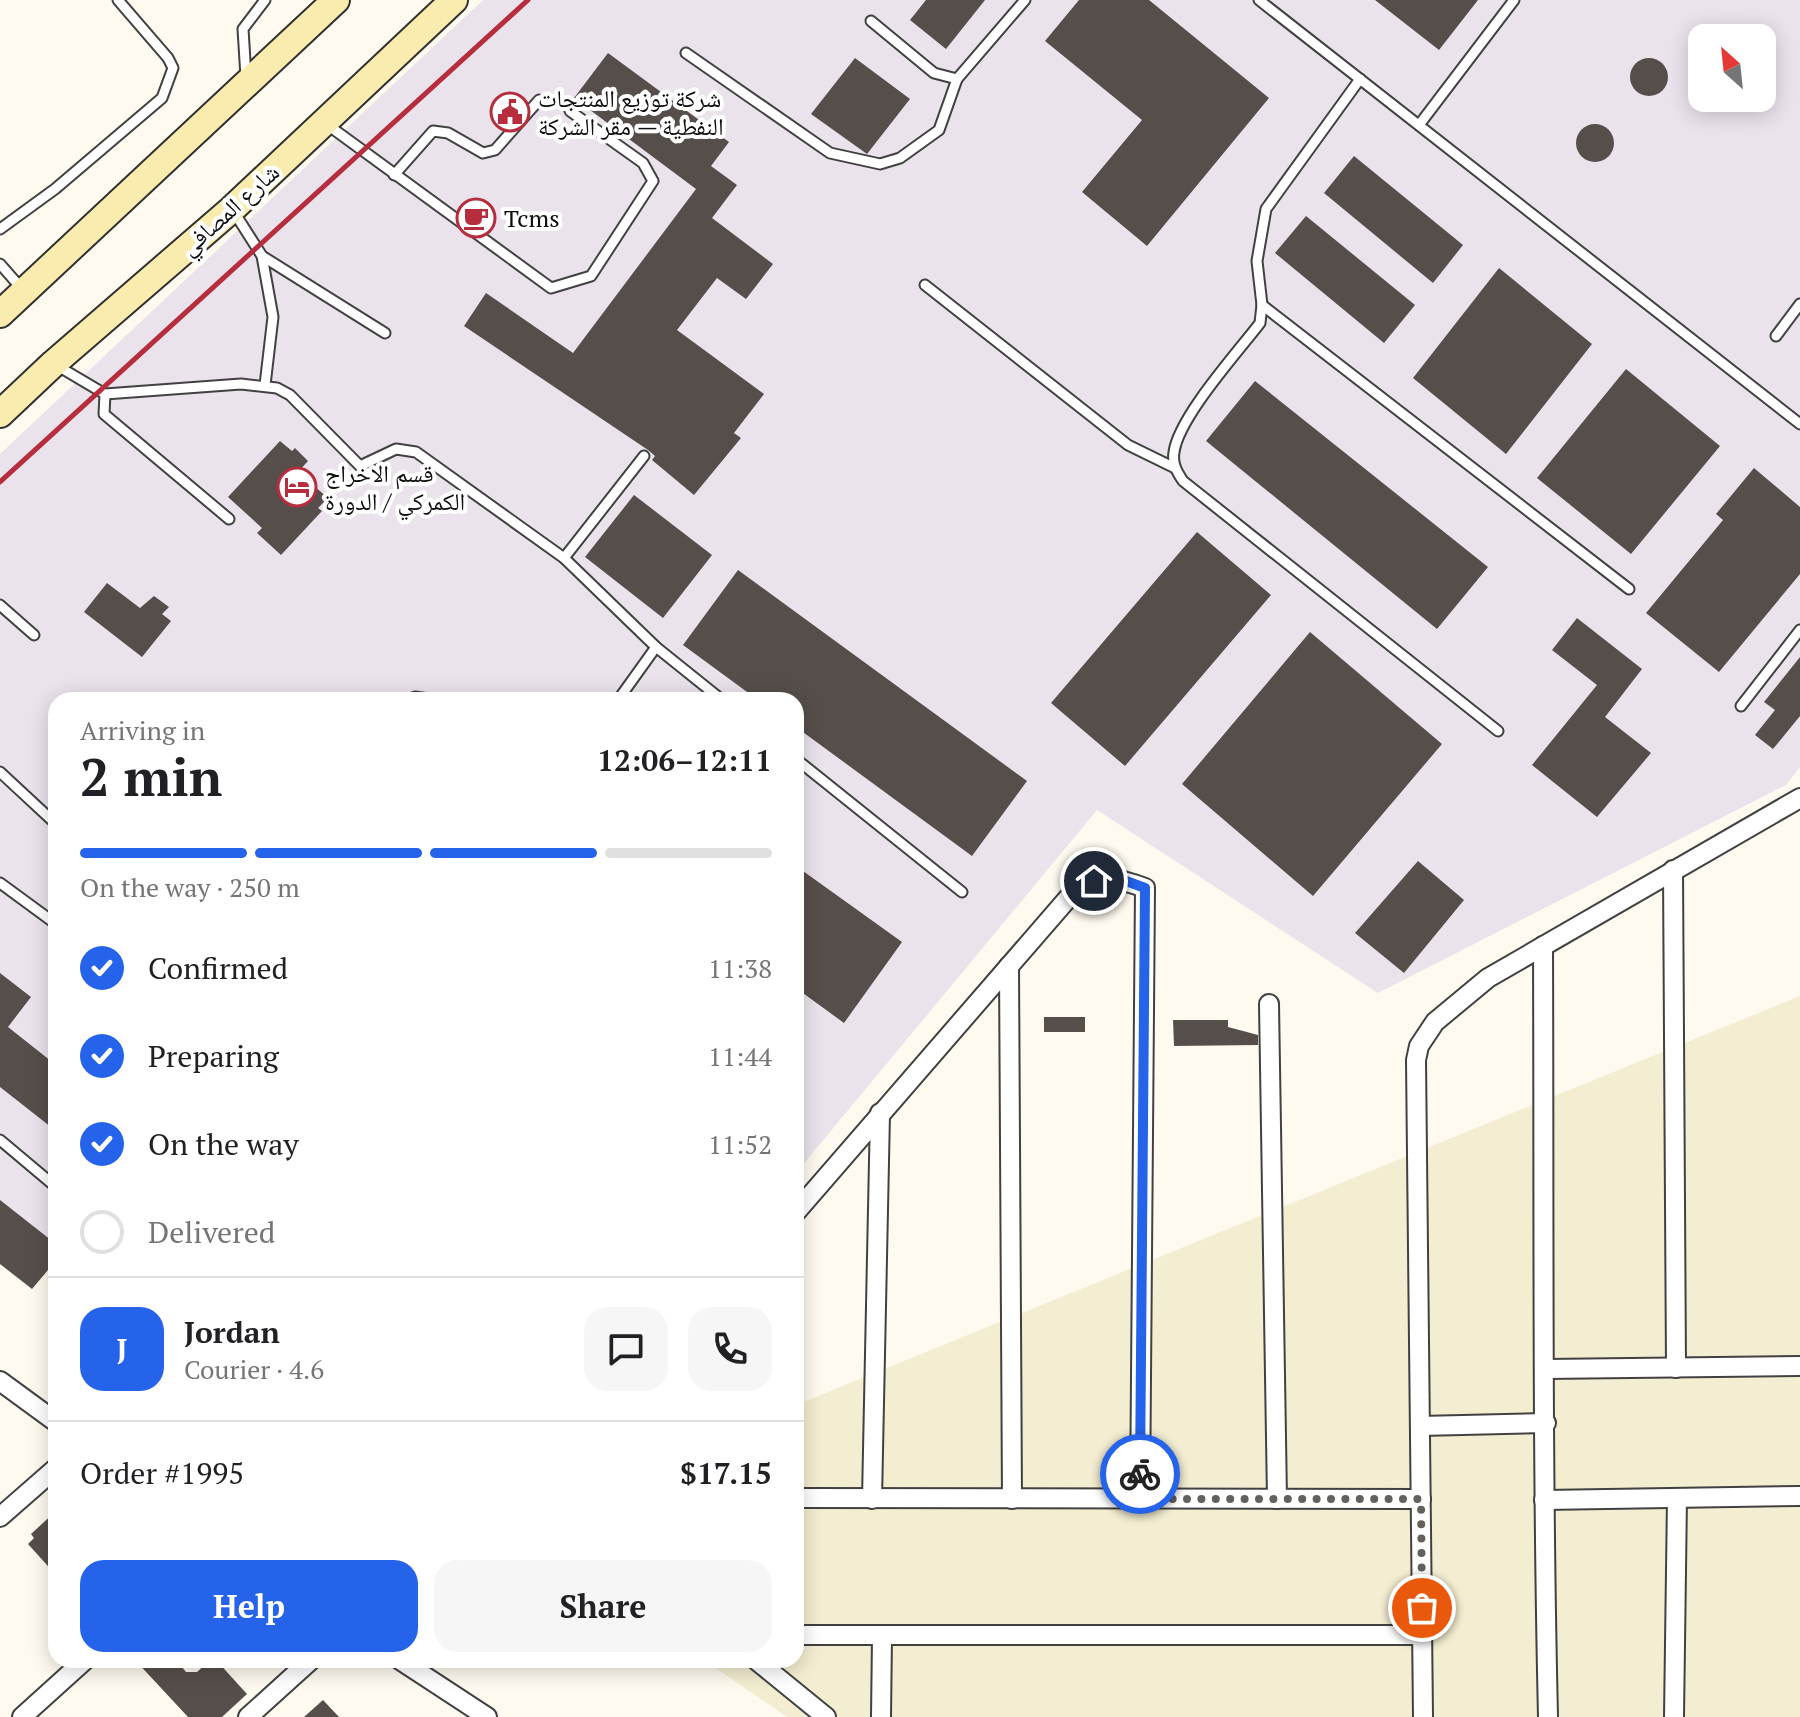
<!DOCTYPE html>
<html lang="en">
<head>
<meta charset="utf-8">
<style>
  body { margin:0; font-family:"PT Serif","Noto Naskh Arabic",serif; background:#f6f6f6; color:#202124; height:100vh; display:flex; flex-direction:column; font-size:30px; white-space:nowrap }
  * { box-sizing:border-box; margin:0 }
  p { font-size:26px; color:#757577 }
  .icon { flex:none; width:44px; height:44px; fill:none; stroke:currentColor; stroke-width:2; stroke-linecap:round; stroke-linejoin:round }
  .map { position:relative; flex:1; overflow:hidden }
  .side { position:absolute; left:48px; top:692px; width:756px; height:976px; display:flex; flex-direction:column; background:#fff; border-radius:24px; box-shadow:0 4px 20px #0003 }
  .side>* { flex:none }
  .needle { width:52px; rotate:333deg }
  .buttons { position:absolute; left:1688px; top:24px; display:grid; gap:16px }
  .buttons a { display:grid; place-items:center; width:88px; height:88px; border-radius:16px; background:#fff; box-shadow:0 4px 20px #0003; font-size:40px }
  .pin { position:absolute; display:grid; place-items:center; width:68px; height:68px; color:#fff; margin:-34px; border:4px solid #fff; border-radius:50%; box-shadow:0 2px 8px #0007 }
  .courier { position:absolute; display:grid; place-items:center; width:80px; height:80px; margin:-40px; border:6px solid #2563eb; border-radius:50%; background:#fff; color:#222; box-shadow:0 2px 10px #0007 }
  .summary em { font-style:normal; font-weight:700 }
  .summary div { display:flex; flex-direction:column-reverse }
  .summary { display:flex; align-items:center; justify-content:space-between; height:136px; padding:0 32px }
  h1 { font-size:52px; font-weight:700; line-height:60px }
  .bar { display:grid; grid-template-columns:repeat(4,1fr); gap:12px 8px; align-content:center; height:96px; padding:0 32px }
  .bar i { height:10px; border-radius:6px; background:#e0e0e0 }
  .bar .selected { background:#2563eb }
  .bar p { grid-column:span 4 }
  .line { display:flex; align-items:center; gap:20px; padding:0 32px; border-top:2px solid #e0e0e0 }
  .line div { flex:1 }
  .round { display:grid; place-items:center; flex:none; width:84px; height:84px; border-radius:24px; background:#f6f6f6 }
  ol { padding:0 32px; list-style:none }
  li { display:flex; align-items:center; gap:24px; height:88px }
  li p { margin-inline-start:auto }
  li .icon { padding:8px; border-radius:50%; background:#2563eb; color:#fff; stroke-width:4 }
  li:last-child { color:#757577 }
  li i { width:44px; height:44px; border:4px solid #e0e0e0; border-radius:50% }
  .button { display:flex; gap:16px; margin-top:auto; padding:16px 32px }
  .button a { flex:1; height:92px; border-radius:24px; background:#2563eb; color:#fff; font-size:32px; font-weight:700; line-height:92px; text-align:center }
  .button a+a { background:#f6f6f6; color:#202124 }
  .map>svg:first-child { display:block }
</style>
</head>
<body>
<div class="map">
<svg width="1800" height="1717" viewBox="0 0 1800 1717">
  <rect width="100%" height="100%" fill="#fefaef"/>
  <path fill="#eae3ec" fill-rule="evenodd" d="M483 0H1800V767L1786 785 1378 993 1097 810 796 1173V700H56V1258L0 1225V454ZM1702 38H1762V98H1702Z"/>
  <polygon fill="#f3edd1" points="1800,996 1800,1717 787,1717 704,1660 796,1660 796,1405"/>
  <g fill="#564e4b">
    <polygon points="926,0 985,0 946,49 910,20"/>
    <polygon points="1079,0 1149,0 1269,98 1147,246 1082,192 1142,120 1045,41"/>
    <polygon points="1375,0 1478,0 1439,50"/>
    <polygon points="608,53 729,142 711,166 737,185 712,218 773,264 746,299 717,278 677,330 764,394 734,433 741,438 694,495 652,460 655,456 648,450 464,326 486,293 573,353 696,189 574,98"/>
    <circle cx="1649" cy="77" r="19"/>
    <polygon points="855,58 910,99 867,154 811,114"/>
    <circle cx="1595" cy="143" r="19"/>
    <polygon points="1354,156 1463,245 1433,283 1324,193"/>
    <polygon points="1306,216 1415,305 1384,343 1275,253"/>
    <polygon points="1499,268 1592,344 1506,454 1413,378"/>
    <polygon points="1626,369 1720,446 1631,554 1537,478"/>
    <polygon points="1255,381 1488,567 1437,629 1206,441"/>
    <polygon points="280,441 292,451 295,448 308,461 298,472 328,498 318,508 322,511 281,555 257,533 262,528 228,497"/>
    <polygon points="1754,468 1800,507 1800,574 1719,672 1646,613 1723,520 1716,514"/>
    <polygon points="634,495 712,555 663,618 585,557"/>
    <polygon points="1197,532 1271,595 1125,766 1051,703"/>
    <polygon points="738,570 1027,781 972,856 796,727 796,700 758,700 683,645"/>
    <polygon points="107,583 140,608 154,596 169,607 162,614 171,621 142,657 84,612"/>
    <polygon points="1577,618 1642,669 1605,717 1651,753 1597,817 1532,765 1597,685 1552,650"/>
    <polygon points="1310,632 1442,744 1313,896 1182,784"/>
    <polygon points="1800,657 1800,716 1773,749 1755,735 1775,710 1764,702"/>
    <polygon points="1418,861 1464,900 1404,973 1355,933"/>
    <polygon points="796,866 902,942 844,1023 796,988"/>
    <polygon points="0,973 31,997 8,1027 56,1065 56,1131 0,1087"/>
    <rect x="1044" y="1017" width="41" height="15"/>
    <polygon points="1173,1020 1228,1020 1228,1027 1258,1035 1258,1045 1174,1046"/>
    <polygon points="0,1200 56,1244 56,1279 48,1270 32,1289 0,1264"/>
    <polygon points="56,1511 56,1575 28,1544 34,1538 31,1534"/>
    <polygon points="135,1660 176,1660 186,1672 197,1672 210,1660 216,1660 247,1694 222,1717 188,1717"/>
    <polygon points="323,1700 339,1717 304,1717"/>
  </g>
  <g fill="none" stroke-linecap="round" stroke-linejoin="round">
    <g stroke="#414141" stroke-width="13">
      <g id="service">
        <polyline points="1259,0 1800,424"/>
        <polyline points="871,21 934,73 957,79 1025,0"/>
        <polyline points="686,53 830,153 880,164 900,158 939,130 957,79"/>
        <polyline points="246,77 243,29 265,0"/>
        <path d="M1360 79 1266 209 1257 261 1262 305 1260 323C1237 353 1179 417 1174 452 1172 464 1177 472 1183 481L1498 731"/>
        <polyline points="325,123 551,288 591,276 653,181 643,163 570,111"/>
        <polyline points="1419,125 1514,0"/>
        <polyline points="394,175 433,131 448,133 483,153 495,150 539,100"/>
        <polyline points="234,212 262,256 273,317 265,385"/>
        <polyline points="0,229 55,189 162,98 173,68 168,58 118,0"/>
        <polyline points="262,256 385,333"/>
        <polyline points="0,264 22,289"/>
        <polyline points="925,285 1128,445 1175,468"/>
        <polyline points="1262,305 1629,589"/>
        <polyline points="1776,336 1800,304"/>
        <polyline points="56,365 105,394 241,384 277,388 290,395 360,466 396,449 416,452 564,558 656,647 722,700"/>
        <polyline points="105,394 104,414 229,519"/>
        <polyline points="564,558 644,456"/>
        <polyline points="0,605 34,635"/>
        <polyline points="407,700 415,697 436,700"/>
        <polyline points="618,700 656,647"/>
        <polyline points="1741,706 1800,630"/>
        <polyline points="796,759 962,892"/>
        <polyline points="0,772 56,824"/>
        <polyline points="0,883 56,924"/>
        <polyline points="0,1140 56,1187"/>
      </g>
    </g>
    <g stroke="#414141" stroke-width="22">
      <g id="minor">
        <polyline points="1673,870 1676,1368"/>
        <path d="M1543 946C1544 1203 1542 1460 1548 1717"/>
        <polyline points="1009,966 1012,1499"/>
        <polyline points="1269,1004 1277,1499"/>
        <path d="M796 1212 1076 889C1105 876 1116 877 1145 888L1140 1499"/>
        <polyline points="1545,1369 1800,1366"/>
        <polyline points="0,1381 56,1422"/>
        <polyline points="1420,1426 1546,1423"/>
        <polyline points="796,1498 1421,1499"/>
        <polyline points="872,1499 880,1113"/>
        <polyline points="1544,1500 1800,1496"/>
        <polyline points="0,1517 56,1468"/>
        <polyline points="796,1635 1422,1635"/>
        <polyline points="400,1660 487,1717"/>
        <polyline points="756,1660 826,1717"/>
        <polyline points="22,1717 85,1660"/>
        <polyline points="248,1717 311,1660"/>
        <polyline points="881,1717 882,1637"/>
        <polyline points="1423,1717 1416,1060 1419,1046 1435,1022 1488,978 1800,798"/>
        <polyline points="1674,1717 1677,1498"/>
      </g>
    </g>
    <g stroke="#303030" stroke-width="30">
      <g id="secondary">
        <polyline points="0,314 336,0"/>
        <polyline points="0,414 54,363 232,209 454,0"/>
      </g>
    </g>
    <use href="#service" stroke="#fff" stroke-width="9"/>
    <use href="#minor" stroke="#fff" stroke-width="18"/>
    <use href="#secondary" stroke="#faecae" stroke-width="26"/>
    <polyline stroke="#b62d3e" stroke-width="5" points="0,482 528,0"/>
  </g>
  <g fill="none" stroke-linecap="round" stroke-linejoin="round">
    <polyline stroke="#62615d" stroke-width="8" stroke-dasharray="0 14.4" points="1140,1474 1140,1499 1421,1499 1422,1608"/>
    <polyline stroke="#2563eb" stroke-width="10" points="1094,881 1118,878 1145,888 1140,1474"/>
  </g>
  <defs>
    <g id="civic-ring" transform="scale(2)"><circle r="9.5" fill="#fff" stroke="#b62d3e" stroke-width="1.5"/><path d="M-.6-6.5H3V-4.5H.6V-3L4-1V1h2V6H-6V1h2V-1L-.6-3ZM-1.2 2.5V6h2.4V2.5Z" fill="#b62d3e"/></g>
    <g id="cafe-ring" transform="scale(2)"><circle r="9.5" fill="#fff" stroke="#b62d3e" stroke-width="1.5"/><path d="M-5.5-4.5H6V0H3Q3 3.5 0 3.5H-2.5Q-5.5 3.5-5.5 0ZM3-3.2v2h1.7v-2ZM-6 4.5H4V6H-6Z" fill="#b62d3e"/></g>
    <g id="hotel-ring" transform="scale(2)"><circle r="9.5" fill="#fff" stroke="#b62d3e" stroke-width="1.5"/><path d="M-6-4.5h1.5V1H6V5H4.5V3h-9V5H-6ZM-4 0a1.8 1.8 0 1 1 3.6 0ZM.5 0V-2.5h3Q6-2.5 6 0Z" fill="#b62d3e"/></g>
  </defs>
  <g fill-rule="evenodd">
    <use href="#civic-ring" x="510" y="112"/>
    <use href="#cafe-ring" x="476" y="218"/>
    <use href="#hotel-ring" x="297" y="487"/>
  </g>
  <g text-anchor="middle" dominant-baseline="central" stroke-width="8" stroke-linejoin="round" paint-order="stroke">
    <g font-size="24" fill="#0e0e0e" stroke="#fff" text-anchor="start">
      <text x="538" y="98">شركة توزيع المنتجات<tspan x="538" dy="28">النفطية — مقر الشركة</tspan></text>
      <text x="504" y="218">Tcms</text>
      <text x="325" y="473">قسم الاخراج<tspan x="325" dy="28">الكمركي / الدورة</tspan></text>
    </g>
    <g font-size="24" fill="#0e0e0e" stroke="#fff">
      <text transform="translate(229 209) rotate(-42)">شارع المصافي</text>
    </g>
  </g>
</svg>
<div class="buttons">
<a><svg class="needle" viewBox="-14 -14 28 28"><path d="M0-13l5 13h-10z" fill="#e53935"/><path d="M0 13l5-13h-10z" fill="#757577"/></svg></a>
</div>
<div class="pin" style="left:1422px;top:1608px;background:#ea580c"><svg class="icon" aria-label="bag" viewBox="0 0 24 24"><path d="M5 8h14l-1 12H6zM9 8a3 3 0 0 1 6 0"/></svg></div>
<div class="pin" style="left:1094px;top:881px;background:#1f2937"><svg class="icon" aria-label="home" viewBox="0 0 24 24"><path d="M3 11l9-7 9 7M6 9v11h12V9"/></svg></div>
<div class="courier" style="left:1140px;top:1474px"><svg class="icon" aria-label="bike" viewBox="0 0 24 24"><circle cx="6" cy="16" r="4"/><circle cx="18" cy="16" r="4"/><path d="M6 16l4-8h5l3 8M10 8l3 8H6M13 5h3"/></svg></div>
<section class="side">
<div class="summary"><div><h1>2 min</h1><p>Arriving in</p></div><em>12:06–12:11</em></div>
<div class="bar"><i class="selected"></i><i class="selected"></i><i class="selected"></i><i></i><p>On the way · 250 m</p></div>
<ol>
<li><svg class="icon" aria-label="check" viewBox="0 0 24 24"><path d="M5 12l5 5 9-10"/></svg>Confirmed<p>11:38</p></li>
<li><svg class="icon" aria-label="check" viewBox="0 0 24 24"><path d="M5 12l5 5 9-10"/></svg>Preparing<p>11:44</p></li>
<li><svg class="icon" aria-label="check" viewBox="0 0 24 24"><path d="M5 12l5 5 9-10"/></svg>On the way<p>11:52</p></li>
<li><i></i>Delivered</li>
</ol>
<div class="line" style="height:144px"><b class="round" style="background:#2563eb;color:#fff">J</b><div><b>Jordan</b><p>Courier · 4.6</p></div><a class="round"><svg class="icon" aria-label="chat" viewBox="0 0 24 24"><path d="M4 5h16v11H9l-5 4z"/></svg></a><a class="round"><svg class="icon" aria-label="phone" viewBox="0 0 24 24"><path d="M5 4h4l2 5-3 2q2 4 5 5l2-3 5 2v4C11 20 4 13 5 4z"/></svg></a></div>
<div class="line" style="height:104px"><div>Order #1995</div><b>$17.15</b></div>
<div class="button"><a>Help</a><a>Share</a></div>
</section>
</div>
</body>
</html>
